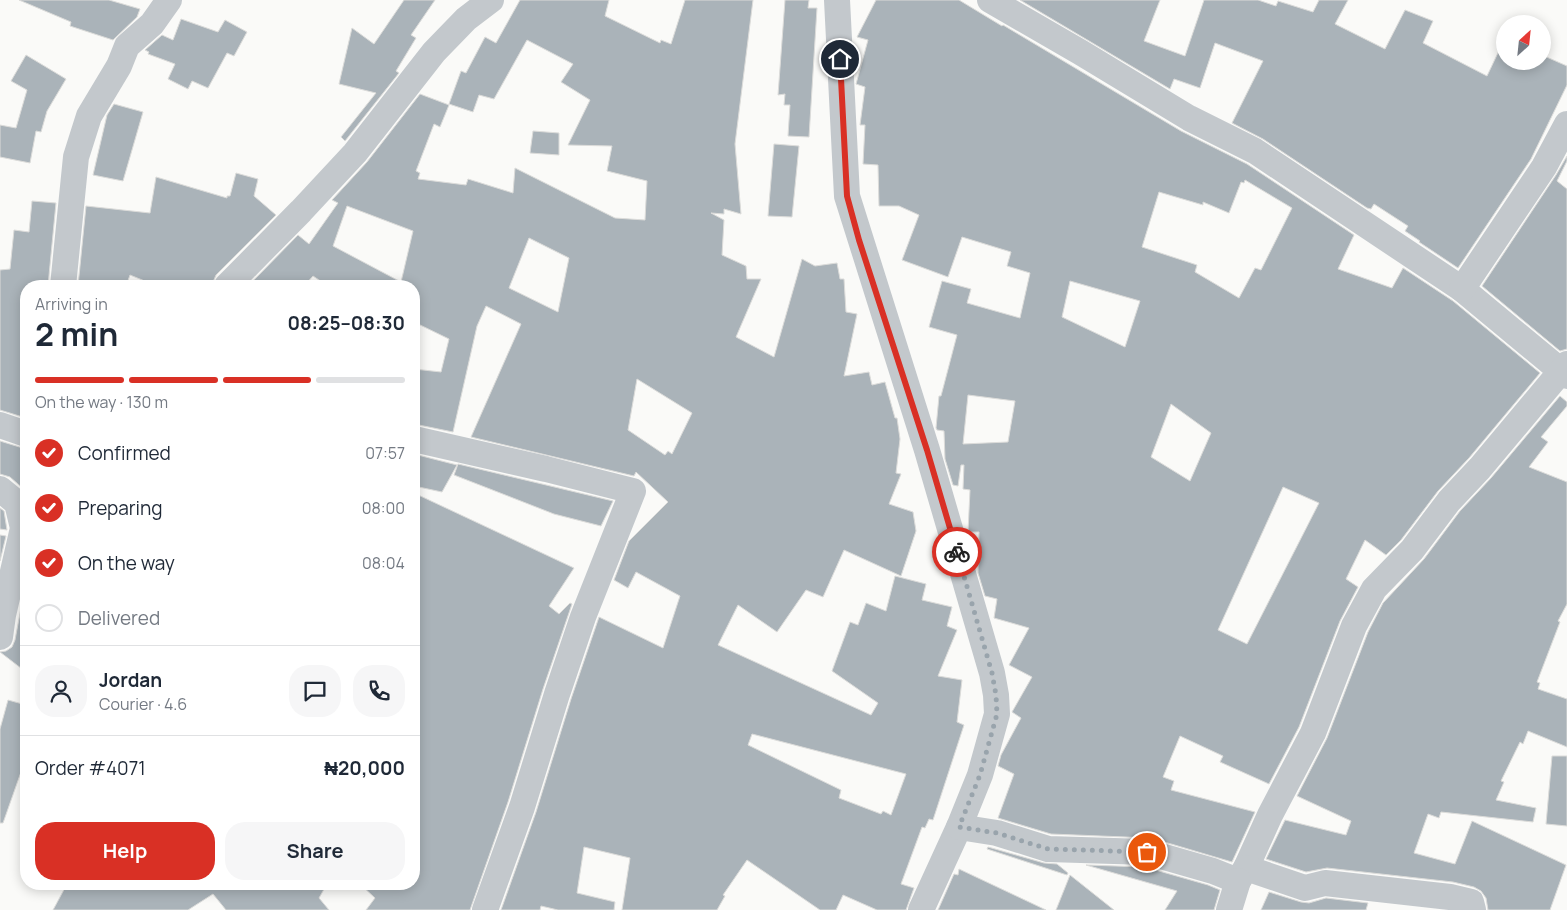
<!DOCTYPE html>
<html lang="en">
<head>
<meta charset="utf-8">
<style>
  body { margin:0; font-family:Manrope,sans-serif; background:#f6f6f7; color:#1f2937; height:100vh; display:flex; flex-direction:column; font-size:19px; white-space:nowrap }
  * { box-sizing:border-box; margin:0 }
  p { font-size:16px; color:#747a83 }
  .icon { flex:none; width:28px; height:28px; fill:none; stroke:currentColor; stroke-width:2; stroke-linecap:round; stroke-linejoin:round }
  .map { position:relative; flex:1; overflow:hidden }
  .panel { position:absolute; left:20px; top:280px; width:400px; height:610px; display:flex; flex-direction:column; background:#fff; border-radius:20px; box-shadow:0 2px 12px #0003 }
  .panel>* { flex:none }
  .needle { width:32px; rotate:27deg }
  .buttons { position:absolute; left:1496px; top:15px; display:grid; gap:10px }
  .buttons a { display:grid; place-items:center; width:55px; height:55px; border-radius:50%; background:#fff; box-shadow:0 2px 12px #0003; font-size:25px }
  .pin { position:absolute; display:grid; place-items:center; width:42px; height:42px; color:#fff; margin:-21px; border:2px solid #fff; border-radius:50%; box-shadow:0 1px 5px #0007 }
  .courier { position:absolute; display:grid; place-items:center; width:50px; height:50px; margin:-25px; border:4px solid #d93025; border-radius:50%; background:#fff; color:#222; box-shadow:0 1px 6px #0007 }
  .overview em { font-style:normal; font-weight:700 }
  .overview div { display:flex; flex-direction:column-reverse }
  .overview { display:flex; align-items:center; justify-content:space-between; height:85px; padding:0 15px }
  h1 { font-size:32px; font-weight:700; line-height:38px }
  .bar { display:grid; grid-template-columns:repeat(4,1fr); gap:8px 5px; align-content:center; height:60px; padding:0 15px }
  .bar i { height:6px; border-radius:4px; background:#e0e1e3 }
  .bar .active { background:#d93025 }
  .bar p { grid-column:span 4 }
  .line { display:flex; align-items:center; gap:12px; padding:0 15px; border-top:1px solid #e0e1e3 }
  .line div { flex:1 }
  .round { display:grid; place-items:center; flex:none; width:52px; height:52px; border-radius:20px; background:#f6f6f7 }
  ol { padding:0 15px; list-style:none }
  li { display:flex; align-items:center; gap:15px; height:55px }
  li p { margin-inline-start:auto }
  li .icon { padding:5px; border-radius:50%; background:#d93025; color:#fff; stroke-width:4 }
  li:last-child { color:#747a83 }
  li i { width:28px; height:28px; border:2px solid #e0e1e3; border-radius:50% }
  .cta { display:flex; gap:10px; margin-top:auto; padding:10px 15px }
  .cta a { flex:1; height:58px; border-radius:20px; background:#d93025; color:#fff; font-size:20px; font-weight:700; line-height:58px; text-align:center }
  .cta a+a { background:#f6f6f7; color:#1f2937 }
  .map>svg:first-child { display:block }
</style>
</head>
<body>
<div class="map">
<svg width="1567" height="910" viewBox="0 0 1567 910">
  <rect width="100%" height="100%" fill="#fafaf8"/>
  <g fill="#aab3b9" stroke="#dcdcda" fill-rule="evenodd">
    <polygon points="19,0 109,0 140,9 137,17 113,40 70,26 71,22"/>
    <polygon points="404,0 435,0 411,35 416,38 396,71 399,73 345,141 341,137 376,93 339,84 352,28 374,44"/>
    <path d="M520 0H609L605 16 660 43 661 40 671 44 685 0H753L735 144 741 214 724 209V214L711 213 724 220 722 255 746 266 747 279H761L736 337 774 357 802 259 815 266 837 263 840 279H844L846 312 857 314 844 376 869 372 872 385 885 382 895 418H897L900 439 896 473 901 474 889 504 913 512 916 531 901 576 844 550 823 597 806 590 777 632 738 605 718 645 871 715 878 703 832 671 850 622 858 625 866 603 886 611 895 576 926 584 922 600 952 607 947 626 957 630 938 676 962 680 957 722 964 725 933 820 929 819 925 828 922 827 901 884 914 888 906 910H877L843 895 836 910H820L747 860 723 895 725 896 717 910H622L630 858 584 847 577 893 615 902 614 910H558L541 906 540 910H501L536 812 571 699 599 617 663 648 680 596 636 572 628 588 614 580 629 541 668 502 636 472 634 476 471 437 521 324 486 306 477 326 453 432 414 424V369L441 372 449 339 414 322V286H328L313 276 304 286H248L298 235 309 244 338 203 332 200 367 162 420 94 449 105 440 127 434 124 416 171 420 173 418 179 466 185 468 179 513 193 515 168 615 218 645 220 647 181 607 171 612 146 568 145 590 100 561 82 573 64 527 40 494 99 479 95 473 112 449 104 461 71 466 73 485 37 496 43ZM347 206 413 231 401 282 333 246ZM529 238 569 258 558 312 509 288ZM637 379 692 413 672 454 668 451 665 455 628 430ZM752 734 906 774 891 815 883 811 881 814 839 798 841 790 748 745Z"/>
    <polygon points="785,0 809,0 808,8 817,8 809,137 788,136 790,105 784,105 785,94 778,95"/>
    <path d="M876 0H959L1002 26 1003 25 1181 131 1247 164 1354 235 1338 269 1392 288 1403 268 1453 301 1540 373 1469 458 1438 491 1401 540 1386 555 1365 540 1346 579 1358 587 1340 621 1299 727 1269 784 1220 762 1223 756 1180 736 1163 777 1174 781 1171 790 1255 812 1232 862 1151 838 1051 834 998 818 1014 774 998 766 1001 755 1021 718 1012 712 1032 677 1009 665 1029 628 994 618 997 599 985 596 978 573 979 532H968L970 490 963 489 964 465H961L958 486 953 485 945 459 944 431 937 430 936 428 939 396H941L957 335 929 327 942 281 971 289 967 303 1020 318 1030 273 1007 266 1011 252 962 237 948 277 902 260 919 215 899 206H879L878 165 863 164 865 125H860L865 87 856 84 868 40 857 37ZM1245 180 1292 208 1261 270 1255 268 1239 298 1195 272 1197 265 1142 247 1159 192 1203 205V202L1229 213 1241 182 1244 183ZM1070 281 1140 301 1125 347 1062 317ZM968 395 1015 401 1008 442 963 444ZM1171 404 1211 433 1190 481 1151 457ZM1283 487 1319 503 1247 644 1218 630Z"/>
    <polygon points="1020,0 1160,0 1144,41 1185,56 1204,0 1258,0 1276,6 1278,1 1313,12 1319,0 1348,0 1335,24 1385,49 1405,10 1433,21 1423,43 1487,76 1505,38 1505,61 1542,61 1542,55 1567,66 1567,85 1531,159 1458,268 1419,242 1420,241 1405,231 1408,226 1374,204 1371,209 1367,208 1263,139 1232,123 1263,61 1215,43 1200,88 1174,79 1170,89"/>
    <polygon points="181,19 218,32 225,20 247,32 234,56 227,53 208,88 192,81 188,89 168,79 175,64 148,54 149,52 145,50 162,35 173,40"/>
    <polygon points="26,55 66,79 47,111 41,132 36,131 30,163 0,157 0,125 16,128 27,90 11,81"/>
    <polygon points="114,104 143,112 123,181 93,175 107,115"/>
    <polygon points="533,131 559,133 559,155 530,153"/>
    <polygon points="774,144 799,146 792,217 768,216"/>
    <polygon points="1567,156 1567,161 1557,181 1567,189 1567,349 1560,351 1482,286 1556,175"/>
    <polygon points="236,173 258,179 254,196 276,215 216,275 213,282 212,286 157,286 130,275 126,286 78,286 86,206 150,213 156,177 227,198 227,196 230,196"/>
    <polygon points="32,201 56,203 48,286 26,286 26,418 0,410 0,270 10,269 14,230 29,232"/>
    <polygon points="1560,396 1567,402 1567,406 1541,437 1548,442 1529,467 1567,482 1567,604 1558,621 1560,622 1537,682 1540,683 1538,689 1567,699 1567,747 1528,731 1523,744 1520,742 1501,781 1504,782 1496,800 1536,808 1533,822 1441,812 1439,818 1428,814 1414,853 1455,864 1472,821 1566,865 1550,910 1488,910 1486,898 1481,891 1474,887 1453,882 1327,868 1306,872 1266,859 1285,820 1346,835 1351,821 1297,796 1327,738 1368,632 1383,603 1424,559 1460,511 1491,478"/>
    <polygon points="0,441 26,449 26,491 10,477 0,474"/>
    <polygon points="414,454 457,465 442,492 414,486"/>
    <polygon points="458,464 542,484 613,501 601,526 554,514 454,475"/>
    <polygon points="414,493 574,568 549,606 559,614 570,603 572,604 543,689 508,802 470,910 366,910 375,898 360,884 414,884"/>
    <polygon points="0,508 4,511 7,530 0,529"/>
    <polygon points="0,535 6,536 0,561"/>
    <polygon points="26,581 26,672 0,652 6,651 12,647 15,640"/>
    <polygon points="8,700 26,705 26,773 21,772 3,823 0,823 0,729"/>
    <polygon points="1552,756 1567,756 1567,826 1546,824"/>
    <polygon points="988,847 1044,863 1057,864 1068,873 1067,875 987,849"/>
    <polygon points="1086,865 1145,867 1208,885 1220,890 1214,910 1165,910 1177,891"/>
    <polygon points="959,869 1046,910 938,910 954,874 958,875"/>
    <polygon points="1070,875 1114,910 1056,910"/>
    <polygon points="67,884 327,884 319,898 329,910 226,910 213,894 188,910 53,910"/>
    <polygon points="1269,892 1301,902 1309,903 1326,898 1368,903 1366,910 1261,910"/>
  </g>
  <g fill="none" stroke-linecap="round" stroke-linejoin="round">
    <g stroke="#c3c8cc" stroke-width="26">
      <polyline points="837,0 847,196 927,450 992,673 996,695 997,714 980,775 959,827 921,910"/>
      <polyline points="990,0 1080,52 1189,118 1255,151 1462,289 1567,376"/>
      <polyline points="63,286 76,157 89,116 119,66 127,46 152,24 169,0"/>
      <polyline points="227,286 301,211 355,153 434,52 466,19 491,0"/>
      <polyline points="1462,289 1544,167 1567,124"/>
      <polyline points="0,425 26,434"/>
      <polyline points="414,439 546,469 633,491 583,617 557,694 522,807 485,910"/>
      <polyline points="0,489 17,503 23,528 3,615 0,637"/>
      <polyline points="959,827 997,833 1048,849 1147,852 1213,871 1238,881 1246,868 1270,815 1313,733 1354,626 1374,589 1412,550 1449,501 1480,468 1567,364"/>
      <polyline points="1246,868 1305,888 1325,883 1450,897 1471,902 1473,910"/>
      <polyline points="1229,910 1238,881"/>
    </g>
  </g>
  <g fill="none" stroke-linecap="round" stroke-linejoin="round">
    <polyline stroke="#99a4ac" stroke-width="5" stroke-dasharray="0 9" points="957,552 992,673 996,695 997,714 980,775 959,827 997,833 1048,849 1147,852"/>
    <polyline stroke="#d93025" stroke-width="6" points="840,59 847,196 859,240 927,450 957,552"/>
  </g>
</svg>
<div class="buttons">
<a><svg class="needle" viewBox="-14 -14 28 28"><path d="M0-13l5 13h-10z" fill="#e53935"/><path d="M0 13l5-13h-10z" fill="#747a83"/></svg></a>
</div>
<div class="pin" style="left:1147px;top:852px;background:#ea580c"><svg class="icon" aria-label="bag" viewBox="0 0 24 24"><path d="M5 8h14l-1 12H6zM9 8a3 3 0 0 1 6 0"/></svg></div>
<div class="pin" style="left:840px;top:59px;background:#1f2937"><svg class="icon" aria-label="home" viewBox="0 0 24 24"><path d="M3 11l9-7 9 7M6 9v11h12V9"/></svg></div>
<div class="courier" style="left:957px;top:552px"><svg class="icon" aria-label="bike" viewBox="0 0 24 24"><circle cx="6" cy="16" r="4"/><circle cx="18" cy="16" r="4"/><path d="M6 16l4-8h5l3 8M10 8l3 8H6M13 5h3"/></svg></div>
<section class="panel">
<div class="overview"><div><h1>2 min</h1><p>Arriving in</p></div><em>08:25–08:30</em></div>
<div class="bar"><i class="active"></i><i class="active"></i><i class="active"></i><i></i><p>On the way · 130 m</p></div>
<ol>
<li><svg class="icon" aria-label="check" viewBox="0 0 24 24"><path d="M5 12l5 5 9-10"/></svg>Confirmed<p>07:57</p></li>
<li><svg class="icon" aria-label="check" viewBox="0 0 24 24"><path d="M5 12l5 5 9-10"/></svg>Preparing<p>08:00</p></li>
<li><svg class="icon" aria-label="check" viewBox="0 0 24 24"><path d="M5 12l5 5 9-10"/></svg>On the way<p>08:04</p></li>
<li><i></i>Delivered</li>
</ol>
<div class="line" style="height:90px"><a class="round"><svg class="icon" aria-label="person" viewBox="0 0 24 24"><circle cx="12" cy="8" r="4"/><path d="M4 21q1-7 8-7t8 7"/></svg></a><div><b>Jordan</b><p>Courier · 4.6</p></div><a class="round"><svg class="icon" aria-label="chat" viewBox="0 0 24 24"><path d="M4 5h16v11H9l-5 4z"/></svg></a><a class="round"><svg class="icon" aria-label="phone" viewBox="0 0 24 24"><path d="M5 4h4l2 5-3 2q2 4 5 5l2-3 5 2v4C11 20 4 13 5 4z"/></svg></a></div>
<div class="line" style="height:65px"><div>Order #4071</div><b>₦20,000</b></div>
<div class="cta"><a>Help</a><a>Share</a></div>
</section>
</div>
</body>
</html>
